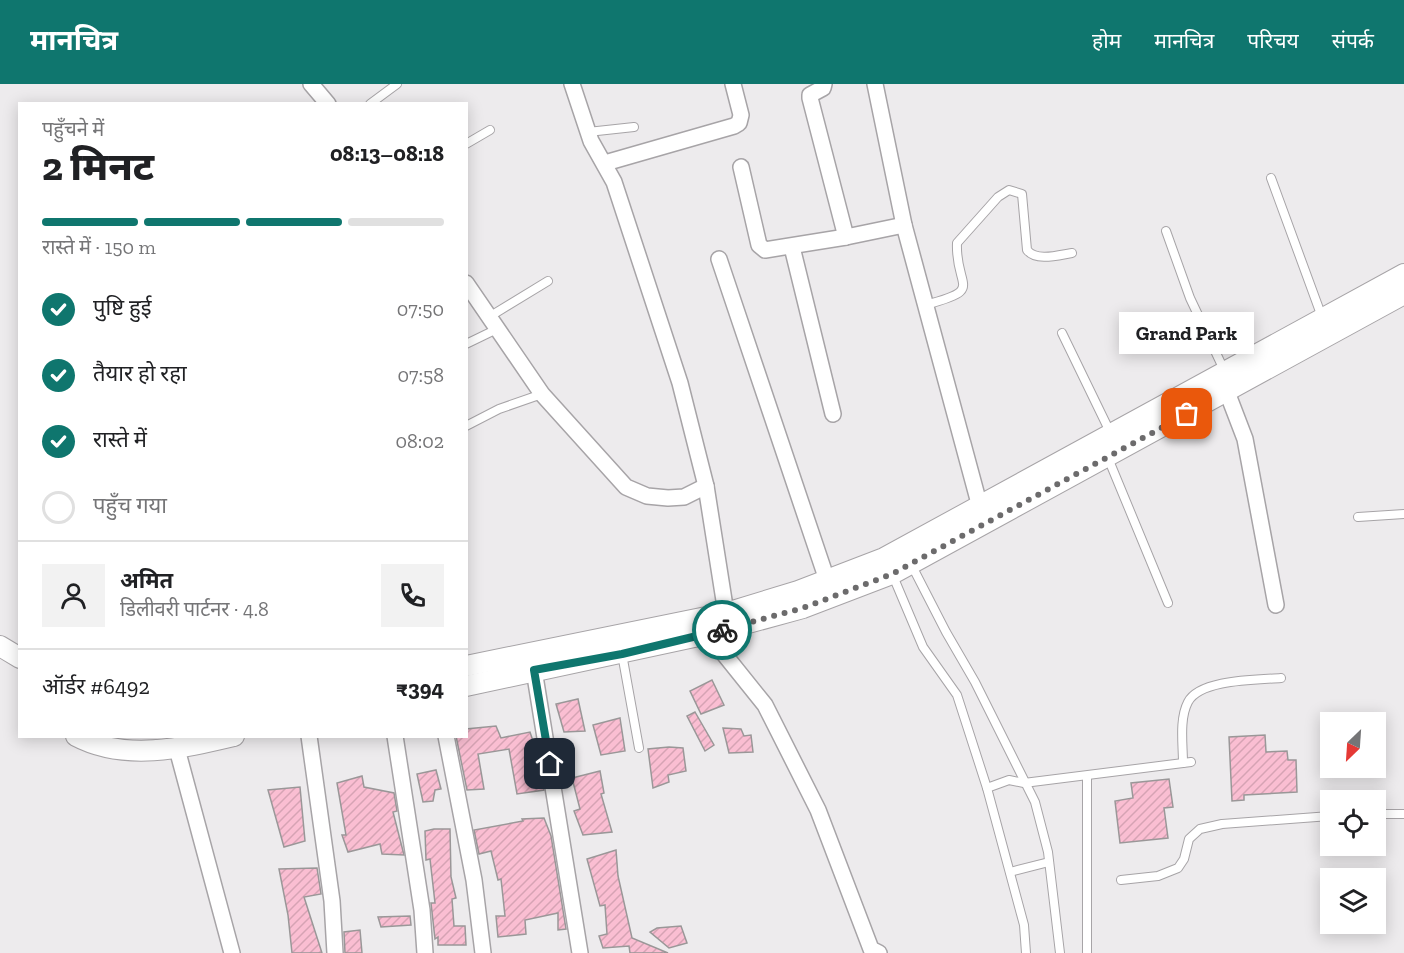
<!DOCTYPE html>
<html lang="hi">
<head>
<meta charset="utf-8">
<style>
  body { margin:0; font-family:"Zilla Slab","Noto Sans Devanagari",serif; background:#f2f2f2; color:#202124; height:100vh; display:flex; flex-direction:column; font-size:22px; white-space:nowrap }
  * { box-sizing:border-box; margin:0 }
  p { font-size:20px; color:#757577 }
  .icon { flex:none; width:33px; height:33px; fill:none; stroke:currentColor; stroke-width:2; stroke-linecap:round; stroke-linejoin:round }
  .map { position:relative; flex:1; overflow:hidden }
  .details { position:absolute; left:18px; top:18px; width:450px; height:636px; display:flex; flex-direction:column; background:#fff; border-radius:0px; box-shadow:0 3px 15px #0003 }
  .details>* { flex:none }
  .needle { width:39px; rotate:205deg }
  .buttons { position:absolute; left:1320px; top:628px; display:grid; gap:12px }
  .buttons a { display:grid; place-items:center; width:66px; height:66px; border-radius:0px; background:#fff; box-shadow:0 3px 15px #0003; font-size:30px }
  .pin { position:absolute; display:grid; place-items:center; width:51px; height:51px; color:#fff; margin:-26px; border-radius:12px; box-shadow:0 3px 9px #0006 }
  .courier { position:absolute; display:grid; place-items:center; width:60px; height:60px; margin:-30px; border:4px solid #0f766e; border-radius:50%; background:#fff; color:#222; box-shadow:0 2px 8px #0007 }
  .bubble { position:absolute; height:42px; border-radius:0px; background:#fff; box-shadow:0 3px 15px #0003; font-size:20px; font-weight:800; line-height:42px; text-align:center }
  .overview em { font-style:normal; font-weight:800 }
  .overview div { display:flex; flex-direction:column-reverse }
  .overview { display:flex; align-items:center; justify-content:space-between; height:102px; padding:0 24px }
  h1 { font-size:39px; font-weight:800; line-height:45px }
  .bar { display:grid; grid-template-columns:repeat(4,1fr); gap:9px 6px; align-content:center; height:72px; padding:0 24px }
  .bar i { height:8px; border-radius:4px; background:#e0e0e0 }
  .bar .current { background:#0f766e }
  .bar p { grid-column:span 4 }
  .line { display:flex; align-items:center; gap:15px; padding:0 24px; border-top:2px solid #e0e0e0 }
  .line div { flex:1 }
  .round { display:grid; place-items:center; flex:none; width:63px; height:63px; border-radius:0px; background:#f2f2f2 }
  ol { padding:0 24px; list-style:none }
  li { display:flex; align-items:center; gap:18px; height:66px }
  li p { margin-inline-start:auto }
  li .icon { padding:6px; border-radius:50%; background:#0f766e; color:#fff; stroke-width:4 }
  li:last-child { color:#757577 }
  li i { width:33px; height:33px; border:3px solid #e0e0e0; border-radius:50% }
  header { display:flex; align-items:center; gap:36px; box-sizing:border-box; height:84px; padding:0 30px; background:#0f766e; color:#fff }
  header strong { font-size:28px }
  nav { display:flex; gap:33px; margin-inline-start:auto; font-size:21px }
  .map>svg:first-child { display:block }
</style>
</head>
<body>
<header>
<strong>मानचित्र</strong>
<nav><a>होम</a><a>मानचित्र</a><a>परिचय</a><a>संपर्क</a></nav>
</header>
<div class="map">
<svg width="1404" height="869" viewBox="0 0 1404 869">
  <defs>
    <pattern id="building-hatch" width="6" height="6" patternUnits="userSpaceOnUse" patternTransform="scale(1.5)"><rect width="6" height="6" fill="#fabed2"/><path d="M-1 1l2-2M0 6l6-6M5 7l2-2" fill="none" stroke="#d6a3b4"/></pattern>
  </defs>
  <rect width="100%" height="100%" fill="#edebed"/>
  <g fill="url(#building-hatch)" stroke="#9a9798" stroke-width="1.5">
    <polygon points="712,596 724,621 701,630 690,607"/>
    <polygon points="578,615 585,647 564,648 556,620"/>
    <polygon points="695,628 714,661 705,667 687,632"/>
    <polygon points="620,634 625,667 601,671 593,641"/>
    <polygon points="496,642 501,654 530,648 538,672 544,706 517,710 509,665 478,670 484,705 467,706 456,652 466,652 466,645"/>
    <polygon points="723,644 741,645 744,652 751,651 753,668 729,669"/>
    <polygon points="1265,651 1266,668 1287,667 1288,676 1296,676 1297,708 1244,711 1244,716 1232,717 1229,653"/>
    <polygon points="669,663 683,664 686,687 668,691 669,698 653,704 648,665"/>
    <polygon points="436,686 441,705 435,706 433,717 423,718 417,690"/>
    <polygon points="600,687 604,709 601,710 612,748 583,751 574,727 580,725 572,694"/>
    <polygon points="362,692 364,703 394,709 397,727 393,728 404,771 382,770 380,760 348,768 342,751 346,751 337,699"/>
    <polygon points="1169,695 1173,723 1164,724 1168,754 1120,759 1115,717 1133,714 1131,699"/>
    <polygon points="300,703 305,757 284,763 268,706"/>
    <polygon points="544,734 551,752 566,845 558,846 558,829 525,836 526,850 498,853 496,832 505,832 501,795 498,796 491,767 479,770 474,746 523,737 522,735"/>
    <polygon points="434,745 450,745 451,793 456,814 452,815 454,842 465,842 466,861 438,861 438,853 435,855 431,819 435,819 430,775 426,776 425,747"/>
    <polygon points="616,766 618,792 632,854 668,869 630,869 629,862 603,864 599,852 607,850 605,821 600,822 587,775"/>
    <polygon points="317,784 321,810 304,813 322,869 292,869 288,831 279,785"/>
    <polygon points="410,832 411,841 381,843 378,833"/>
    <polygon points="681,842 687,859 669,864 650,848 657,844"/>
    <polygon points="360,846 362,869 345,869 344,848"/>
  </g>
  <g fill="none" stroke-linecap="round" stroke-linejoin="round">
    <g stroke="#a7a4a7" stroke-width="10">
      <g id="service">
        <polyline points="370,20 397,0"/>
        <polyline points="588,48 634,43"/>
        <polyline points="466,60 490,46"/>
        <polyline points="1271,94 1322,233"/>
        <polyline points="1166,147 1190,214 1225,288"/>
        <path d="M925 221C986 205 955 204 957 159L998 113 1009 106 1022 110 1027 166C1036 178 1059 171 1072 169"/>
        <polyline points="489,233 548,197"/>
        <polyline points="1062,249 1111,350"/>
        <polyline points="466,260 497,245"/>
        <polyline points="466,342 499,325 542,310"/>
        <polyline points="1108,374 1168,519"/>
        <polyline points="1358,433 1404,430"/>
        <polyline points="911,480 946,548 975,598 1035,718 1048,768 1060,869"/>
        <polyline points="893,492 923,563 957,611 987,704 1024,841 1026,869"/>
        <polyline points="622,570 639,664"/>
        <path d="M1183 679C1183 661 1179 635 1188 618 1200 595 1257 596 1281 594"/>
        <polyline points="1087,692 1087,869"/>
        <polyline points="987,704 1009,696 1024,699 1191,678"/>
        <polyline points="1376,730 1404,730"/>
        <polyline points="1010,788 1049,778"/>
        <polyline points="1121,796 1158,792 1178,784 1184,775 1189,755 1200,745 1222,740 1330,732"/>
      </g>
    </g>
    <g stroke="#a7a4a7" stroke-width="18">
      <g id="minor">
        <polyline points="311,0 328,20"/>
        <polyline points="572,0 591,57 614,98 680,299 706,402 726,529"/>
        <polyline points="824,0 823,4 810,11 810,14 846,153"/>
        <polyline points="875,0 904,141 980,423"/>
        <polyline points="605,79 734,42 739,39 741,31 733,0"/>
        <polyline points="741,83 759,161 765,166 846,153 904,141"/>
        <polyline points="792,163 833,330"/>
        <polyline points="719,175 827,496"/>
        <polyline points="466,199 542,310 626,403 647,412 668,414 684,413 706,402"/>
        <polyline points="1227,308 1245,355 1276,521"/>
        <polyline points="708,550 765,621 818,726 871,865 879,869"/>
        <polyline points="534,586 580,869"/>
        <polyline points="309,652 332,817 335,869"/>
        <polyline points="395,652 422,826 425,869"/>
        <polyline points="446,652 474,796 483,869"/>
        <polyline points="177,665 232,869"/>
      </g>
    </g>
    <g stroke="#a7a4a7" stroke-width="22">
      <g id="tertiary">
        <polyline points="0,562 20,574"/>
        <polyline points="466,582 726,529 798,507 884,474 1404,190"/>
        <polyline points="466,602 708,550 803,524 892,490 1404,210"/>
        <path d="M76 652C125 678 183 664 234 652"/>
      </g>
    </g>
    <use href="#service" stroke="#fff" stroke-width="8"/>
    <use href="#minor" stroke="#fff" stroke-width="15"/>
    <use href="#tertiary" stroke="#fff" stroke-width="20"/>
  </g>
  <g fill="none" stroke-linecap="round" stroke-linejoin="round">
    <polyline stroke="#6c6b6c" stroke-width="6" stroke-dasharray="0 10.8" points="722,546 803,524 892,490 1187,330"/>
    <polyline stroke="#0f766e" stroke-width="8" points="550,680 534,586 622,570 722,546"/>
  </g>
</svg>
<div class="buttons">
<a><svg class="needle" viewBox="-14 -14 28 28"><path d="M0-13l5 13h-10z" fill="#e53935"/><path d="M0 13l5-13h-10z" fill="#757577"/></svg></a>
<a><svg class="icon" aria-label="locate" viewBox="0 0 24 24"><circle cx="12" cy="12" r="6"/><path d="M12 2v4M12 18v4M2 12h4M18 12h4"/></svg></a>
<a><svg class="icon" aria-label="layers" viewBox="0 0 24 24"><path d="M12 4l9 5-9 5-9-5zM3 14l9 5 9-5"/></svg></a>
</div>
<div class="pin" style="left:1187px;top:330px;background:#ea580c"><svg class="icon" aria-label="bag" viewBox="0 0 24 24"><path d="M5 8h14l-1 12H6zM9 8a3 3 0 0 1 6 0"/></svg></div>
<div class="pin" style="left:550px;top:680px;background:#1f2937"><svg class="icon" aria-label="home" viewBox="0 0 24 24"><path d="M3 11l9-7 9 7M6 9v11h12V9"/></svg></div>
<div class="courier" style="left:722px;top:546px"><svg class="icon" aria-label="bike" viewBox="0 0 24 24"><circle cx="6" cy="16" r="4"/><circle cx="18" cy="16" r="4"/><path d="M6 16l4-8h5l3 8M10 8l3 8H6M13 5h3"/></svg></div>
<div class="bubble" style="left:1119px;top:228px;width:135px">Grand Park</div>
<section class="details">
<div class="overview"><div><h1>2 मिनट</h1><p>पहुँचने में</p></div><em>08:13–08:18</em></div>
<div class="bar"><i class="current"></i><i class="current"></i><i class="current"></i><i></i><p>रास्ते में · 150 m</p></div>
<ol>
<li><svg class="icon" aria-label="check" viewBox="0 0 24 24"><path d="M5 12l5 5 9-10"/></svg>पुष्टि हुई<p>07:50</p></li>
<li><svg class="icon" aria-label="check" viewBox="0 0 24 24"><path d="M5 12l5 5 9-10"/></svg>तैयार हो रहा<p>07:58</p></li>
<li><svg class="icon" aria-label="check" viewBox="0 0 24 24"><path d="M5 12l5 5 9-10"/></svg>रास्ते में<p>08:02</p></li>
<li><i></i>पहुँच गया</li>
</ol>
<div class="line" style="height:108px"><a class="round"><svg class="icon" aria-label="person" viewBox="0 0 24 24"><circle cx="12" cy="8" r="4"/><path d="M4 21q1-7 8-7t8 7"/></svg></a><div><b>अमित</b><p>डिलीवरी पार्टनर · 4.8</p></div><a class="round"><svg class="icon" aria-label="phone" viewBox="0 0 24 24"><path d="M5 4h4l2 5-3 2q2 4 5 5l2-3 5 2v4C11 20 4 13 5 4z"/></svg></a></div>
<div class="line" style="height:78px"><div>ऑर्डर #6492</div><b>₹394</b></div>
</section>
</div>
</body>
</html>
